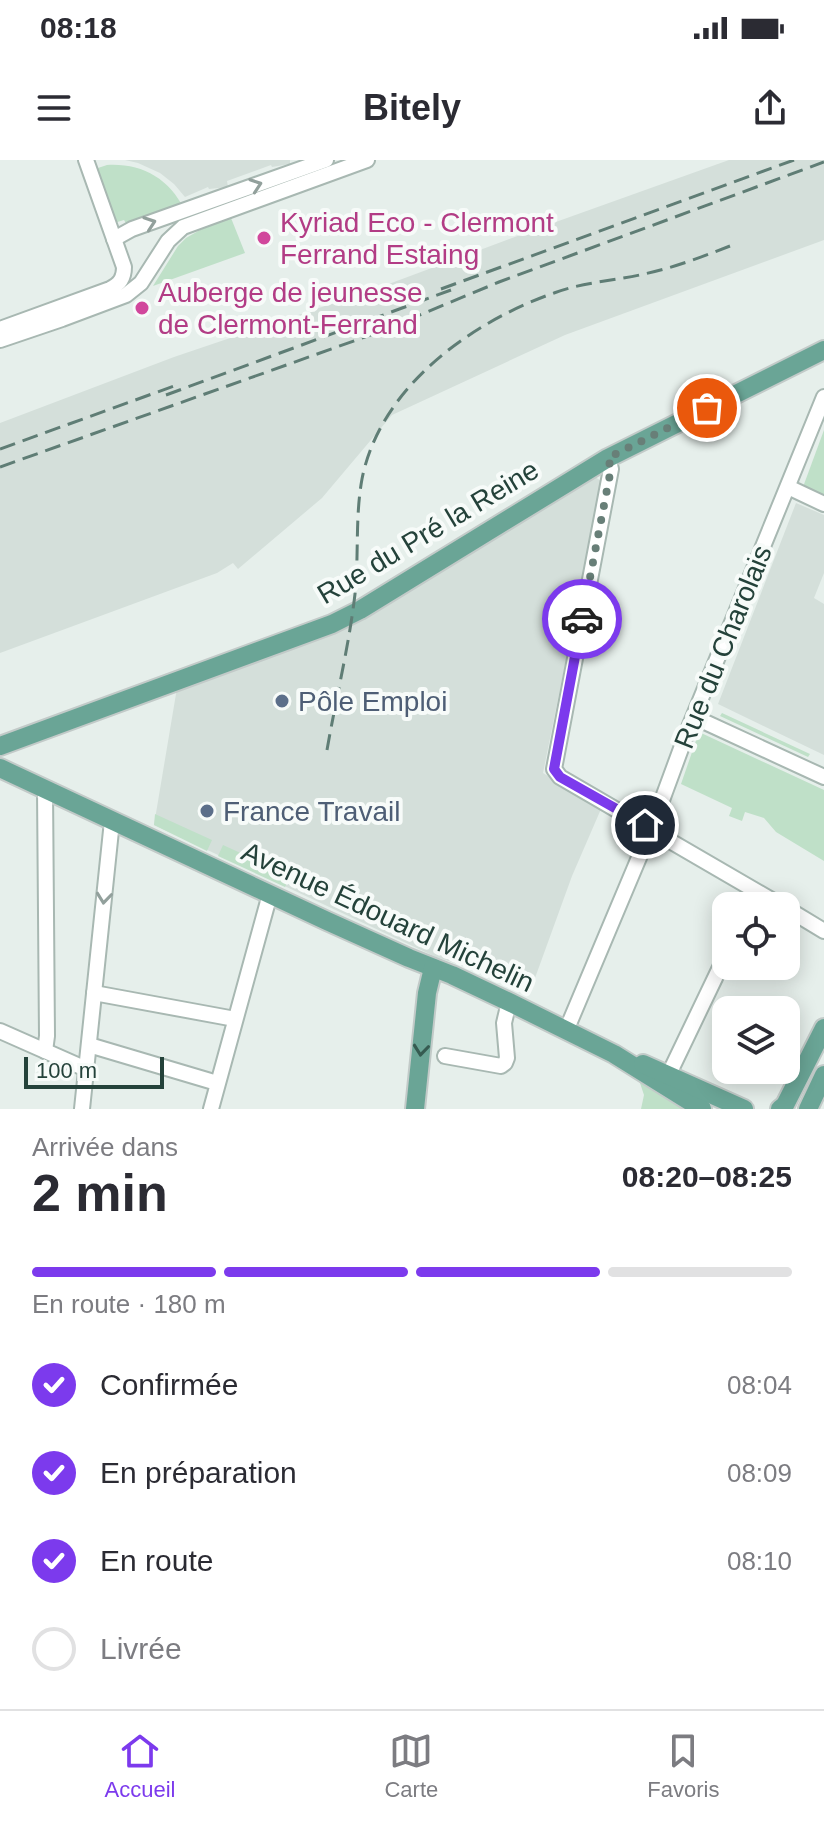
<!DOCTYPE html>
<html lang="fr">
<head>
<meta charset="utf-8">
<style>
  body { margin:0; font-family:Arial,sans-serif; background:#f7f7f7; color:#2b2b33; height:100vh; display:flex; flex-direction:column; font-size:30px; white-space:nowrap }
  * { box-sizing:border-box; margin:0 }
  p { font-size:26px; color:#7c7c81 }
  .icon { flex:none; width:44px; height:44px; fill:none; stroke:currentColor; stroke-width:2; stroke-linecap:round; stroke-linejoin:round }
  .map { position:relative; height:949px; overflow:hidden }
  .drawer { display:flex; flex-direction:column; background:#fff; flex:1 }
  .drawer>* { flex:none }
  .tools { position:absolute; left:712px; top:732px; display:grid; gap:16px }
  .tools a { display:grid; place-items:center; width:88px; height:88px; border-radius:16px; background:#fff; box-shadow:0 4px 20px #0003; font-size:40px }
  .scale { position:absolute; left:24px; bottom:20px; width:140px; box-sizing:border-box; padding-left:8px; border:4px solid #24423a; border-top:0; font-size:22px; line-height:28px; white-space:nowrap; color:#24423a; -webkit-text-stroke:6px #f7fbf9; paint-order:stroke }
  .pin { position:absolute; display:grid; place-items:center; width:68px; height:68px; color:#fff; margin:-34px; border:4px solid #fff; border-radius:50%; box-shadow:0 2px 8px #0007 }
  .courier { position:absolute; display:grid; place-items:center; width:80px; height:80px; margin:-40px; border:6px solid #7c3aed; border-radius:50%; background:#fff; color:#222; box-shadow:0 2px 10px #0007 }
  .headline em { font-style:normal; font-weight:700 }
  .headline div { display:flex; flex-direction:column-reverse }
  .headline { display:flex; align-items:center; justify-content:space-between; height:136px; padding:0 32px }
  h1 { font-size:52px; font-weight:700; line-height:60px }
  .bar { display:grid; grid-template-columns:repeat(4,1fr); gap:12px 8px; align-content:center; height:96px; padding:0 32px }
  .bar i { height:10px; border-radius:6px; background:#e1e1e2 }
  .bar .on { background:#7c3aed }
  .bar p { grid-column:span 4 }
  ol { padding:0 32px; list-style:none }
  li { display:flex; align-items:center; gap:24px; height:88px }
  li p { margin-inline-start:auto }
  li .icon { padding:8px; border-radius:50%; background:#7c3aed; color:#fff; stroke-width:4 }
  li:last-child { color:#7c7c81 }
  li i { width:44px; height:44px; border:4px solid #e1e1e2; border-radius:50% }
  .status { display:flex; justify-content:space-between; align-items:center; height:56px; padding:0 40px; background:#fff; direction:ltr }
  .status svg { height:22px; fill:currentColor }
  header { display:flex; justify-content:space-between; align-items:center; height:104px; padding:0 32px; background:#fff; font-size:36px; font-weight:700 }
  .dock { display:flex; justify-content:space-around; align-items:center; height:112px; border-top:2px solid #e1e1e2; background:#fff; font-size:22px; color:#7c7c81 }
  .dock a { display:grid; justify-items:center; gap:4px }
  .dock .on { color:#7c3aed }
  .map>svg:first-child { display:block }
</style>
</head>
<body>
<div class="status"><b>08:18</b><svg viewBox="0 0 49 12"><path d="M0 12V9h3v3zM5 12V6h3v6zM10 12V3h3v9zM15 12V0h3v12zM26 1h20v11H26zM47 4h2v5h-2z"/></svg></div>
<header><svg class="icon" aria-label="menu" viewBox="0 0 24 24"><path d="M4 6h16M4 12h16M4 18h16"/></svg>Bitely<svg class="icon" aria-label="share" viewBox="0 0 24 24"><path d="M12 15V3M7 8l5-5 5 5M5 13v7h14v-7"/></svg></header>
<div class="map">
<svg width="824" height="949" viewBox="0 0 824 949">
  <rect width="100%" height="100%" fill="#e6efeb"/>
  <g fill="#d4dfda">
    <polygon points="125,0 290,0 290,4 272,7 271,5 227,21 228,27 209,29 208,27 185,37 174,24 160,13 138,3"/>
    <polygon points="729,0 824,0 824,80 565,175 392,255 322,338 238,409 233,403 217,413 0,493 0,263 174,197 378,128 539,68"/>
    <polygon points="593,315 602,322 543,613 601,649 572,716 531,829 516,830 467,807 436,797 154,665 177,528 359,461"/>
    <polygon points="796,343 824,355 824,413 814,438 824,444 824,595 718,544"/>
  </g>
  <g fill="#bfe0c8">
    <path d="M107 5C141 3 169 18 184 49L127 65 124 60 114 63 95 9Z"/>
    <polygon points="231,58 245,93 153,126 178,86 186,78 200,70"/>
    <polygon points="824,270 824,338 803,327"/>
    <polygon points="722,553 810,594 808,597 720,556"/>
    <polygon points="699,572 824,630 824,701 776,672 764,658 745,652 742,661 729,656 732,648 681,624"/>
    <polygon points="155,654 212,680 207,691 154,665"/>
    <polygon points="223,685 291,716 285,727 218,696"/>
    <polygon points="639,920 689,949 641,949 644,935"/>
  </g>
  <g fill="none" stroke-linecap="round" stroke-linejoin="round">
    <g stroke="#a8b8b2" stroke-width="18">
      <g id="minor">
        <polyline points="114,79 132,69 326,0"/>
        <path d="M0 169 110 129C120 124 124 118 124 107L86 0"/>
        <polyline points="0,180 62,159 126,135 141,123 168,81 183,67 367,0"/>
        <polyline points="608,298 611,309 554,609 560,617 782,746"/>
        <polyline points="788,327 824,344"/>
        <polyline points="694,557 824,617"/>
        <polyline points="786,748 824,771"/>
        <polyline points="94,833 235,859"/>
        <polyline points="0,871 86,909"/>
        <polyline points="566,871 654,662 686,575 824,237"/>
        <polyline points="89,885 217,923"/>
        <polyline points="45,891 47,876 45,630"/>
        <polyline points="445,896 501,906 505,903 507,898 504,863 509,842"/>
        <polyline points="669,914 726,795"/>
        <polyline points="82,949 112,661"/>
        <polyline points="211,949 270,734"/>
      </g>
    </g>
    <g stroke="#c2cac8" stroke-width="22">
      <g id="major">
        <polyline points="0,586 332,464 360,450 608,298 824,190"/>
        <polyline points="0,608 327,761 409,798 452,815 509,842 614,894 702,949"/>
        <polyline points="643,904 744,949"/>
        <polyline points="415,949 427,833 433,808"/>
        <polyline points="780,949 785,945 824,868"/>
        <polyline points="808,949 824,915"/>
      </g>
    </g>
    <use href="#minor" stroke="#fff" stroke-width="14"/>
    <use href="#major" stroke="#6aa596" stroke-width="18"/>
    <g stroke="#5f7d75" stroke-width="3" stroke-dasharray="16 8" stroke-linecap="butt">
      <polyline points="441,129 794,0"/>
      <polyline points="166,235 451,130"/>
      <polyline points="0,289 174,226"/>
      <polyline points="0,307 379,172 499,122 824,2"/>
      <path d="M327 590C336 538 349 486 355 434 359 396 355 357 362 319 380 227 471 162 554 133 583 122 614 121 644 114 673 108 702 97 730 86"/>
    </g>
  </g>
  <defs><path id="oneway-chevron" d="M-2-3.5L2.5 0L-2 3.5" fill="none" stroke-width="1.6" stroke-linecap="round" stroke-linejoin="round" transform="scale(2)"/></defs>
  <g stroke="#92a09c">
    <use href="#oneway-chevron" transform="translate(256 25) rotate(-19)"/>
    <use href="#oneway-chevron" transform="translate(150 63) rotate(-19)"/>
    <use href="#oneway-chevron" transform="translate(104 738) rotate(96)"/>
  </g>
  <use stroke="#365b51" href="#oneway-chevron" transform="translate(421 890) rotate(96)"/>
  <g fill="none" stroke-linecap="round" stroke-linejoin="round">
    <polyline stroke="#687f78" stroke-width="8" stroke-dasharray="0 14.4" points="582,459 611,309 608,298 707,248"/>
    <polyline stroke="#7c3aed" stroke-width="10" points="582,459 554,609 560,617 645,665"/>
  </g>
  <g fill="#d1479c" stroke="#f7fbf9" stroke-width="3">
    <circle cx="264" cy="78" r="8"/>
    <circle cx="142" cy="148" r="8"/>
  </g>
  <g fill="#5c6f8a" stroke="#f7fbf9" stroke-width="3">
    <circle cx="282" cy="541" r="8"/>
    <circle cx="207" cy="651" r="8"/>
  </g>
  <g text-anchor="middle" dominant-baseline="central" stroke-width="8" stroke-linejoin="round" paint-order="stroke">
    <g font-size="28" fill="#b23c85" stroke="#f7fbf9" text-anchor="start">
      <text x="280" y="62">Kyriad Eco - Clermont<tspan x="280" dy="32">Ferrand Estaing</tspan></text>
      <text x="158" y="132">Auberge de jeunesse<tspan x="158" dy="32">de Clermont-Ferrand</tspan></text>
    </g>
    <g font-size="28" fill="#24423a" stroke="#f7fbf9">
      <text transform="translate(428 372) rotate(-31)">Rue du Pré la Reine</text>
      <text transform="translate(723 487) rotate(-68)">Rue du Charolais</text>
      <text transform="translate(388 757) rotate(25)">Avenue Édouard Michelin</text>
    </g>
    <g font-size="28" fill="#4e5e75" stroke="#f7fbf9" text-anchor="start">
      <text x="298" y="541">Pôle Emploi</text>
      <text x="223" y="651">France Travail</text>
    </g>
  </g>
</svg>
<div class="tools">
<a><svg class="icon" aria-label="locate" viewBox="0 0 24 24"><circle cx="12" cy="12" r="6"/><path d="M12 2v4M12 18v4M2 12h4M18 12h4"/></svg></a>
<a><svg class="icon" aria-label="layers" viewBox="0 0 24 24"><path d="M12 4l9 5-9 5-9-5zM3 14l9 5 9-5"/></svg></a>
</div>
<div class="scale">100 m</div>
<div class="pin" style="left:707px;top:248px;background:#ea580c"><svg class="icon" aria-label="bag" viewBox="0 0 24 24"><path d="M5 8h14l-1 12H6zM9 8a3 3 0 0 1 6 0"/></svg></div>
<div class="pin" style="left:645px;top:665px;background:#1f2937"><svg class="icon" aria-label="home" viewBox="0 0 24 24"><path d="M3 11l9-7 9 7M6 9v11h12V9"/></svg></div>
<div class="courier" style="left:582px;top:459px"><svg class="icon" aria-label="car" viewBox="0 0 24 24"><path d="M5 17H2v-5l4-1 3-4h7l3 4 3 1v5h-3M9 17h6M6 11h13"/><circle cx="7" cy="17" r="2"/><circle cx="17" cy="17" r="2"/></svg></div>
</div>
<section class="drawer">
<div class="headline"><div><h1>2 min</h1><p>Arrivée dans</p></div><em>08:20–08:25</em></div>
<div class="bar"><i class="on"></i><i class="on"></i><i class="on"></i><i></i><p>En route · 180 m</p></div>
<ol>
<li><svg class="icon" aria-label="check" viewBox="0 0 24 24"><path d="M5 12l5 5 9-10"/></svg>Confirmée<p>08:04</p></li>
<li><svg class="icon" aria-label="check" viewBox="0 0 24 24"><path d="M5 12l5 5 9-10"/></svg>En préparation<p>08:09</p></li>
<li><svg class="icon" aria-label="check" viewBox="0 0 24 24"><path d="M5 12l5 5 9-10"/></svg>En route<p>08:10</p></li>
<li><i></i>Livrée</li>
</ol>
</section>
<nav class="dock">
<a class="on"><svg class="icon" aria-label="home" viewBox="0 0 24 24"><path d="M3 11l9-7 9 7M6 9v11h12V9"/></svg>Accueil</a>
<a><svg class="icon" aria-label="map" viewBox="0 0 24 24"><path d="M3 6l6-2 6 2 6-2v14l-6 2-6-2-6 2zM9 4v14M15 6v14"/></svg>Carte</a>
<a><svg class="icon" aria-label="saved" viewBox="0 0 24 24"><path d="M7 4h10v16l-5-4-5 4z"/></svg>Favoris</a>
</nav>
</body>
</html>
